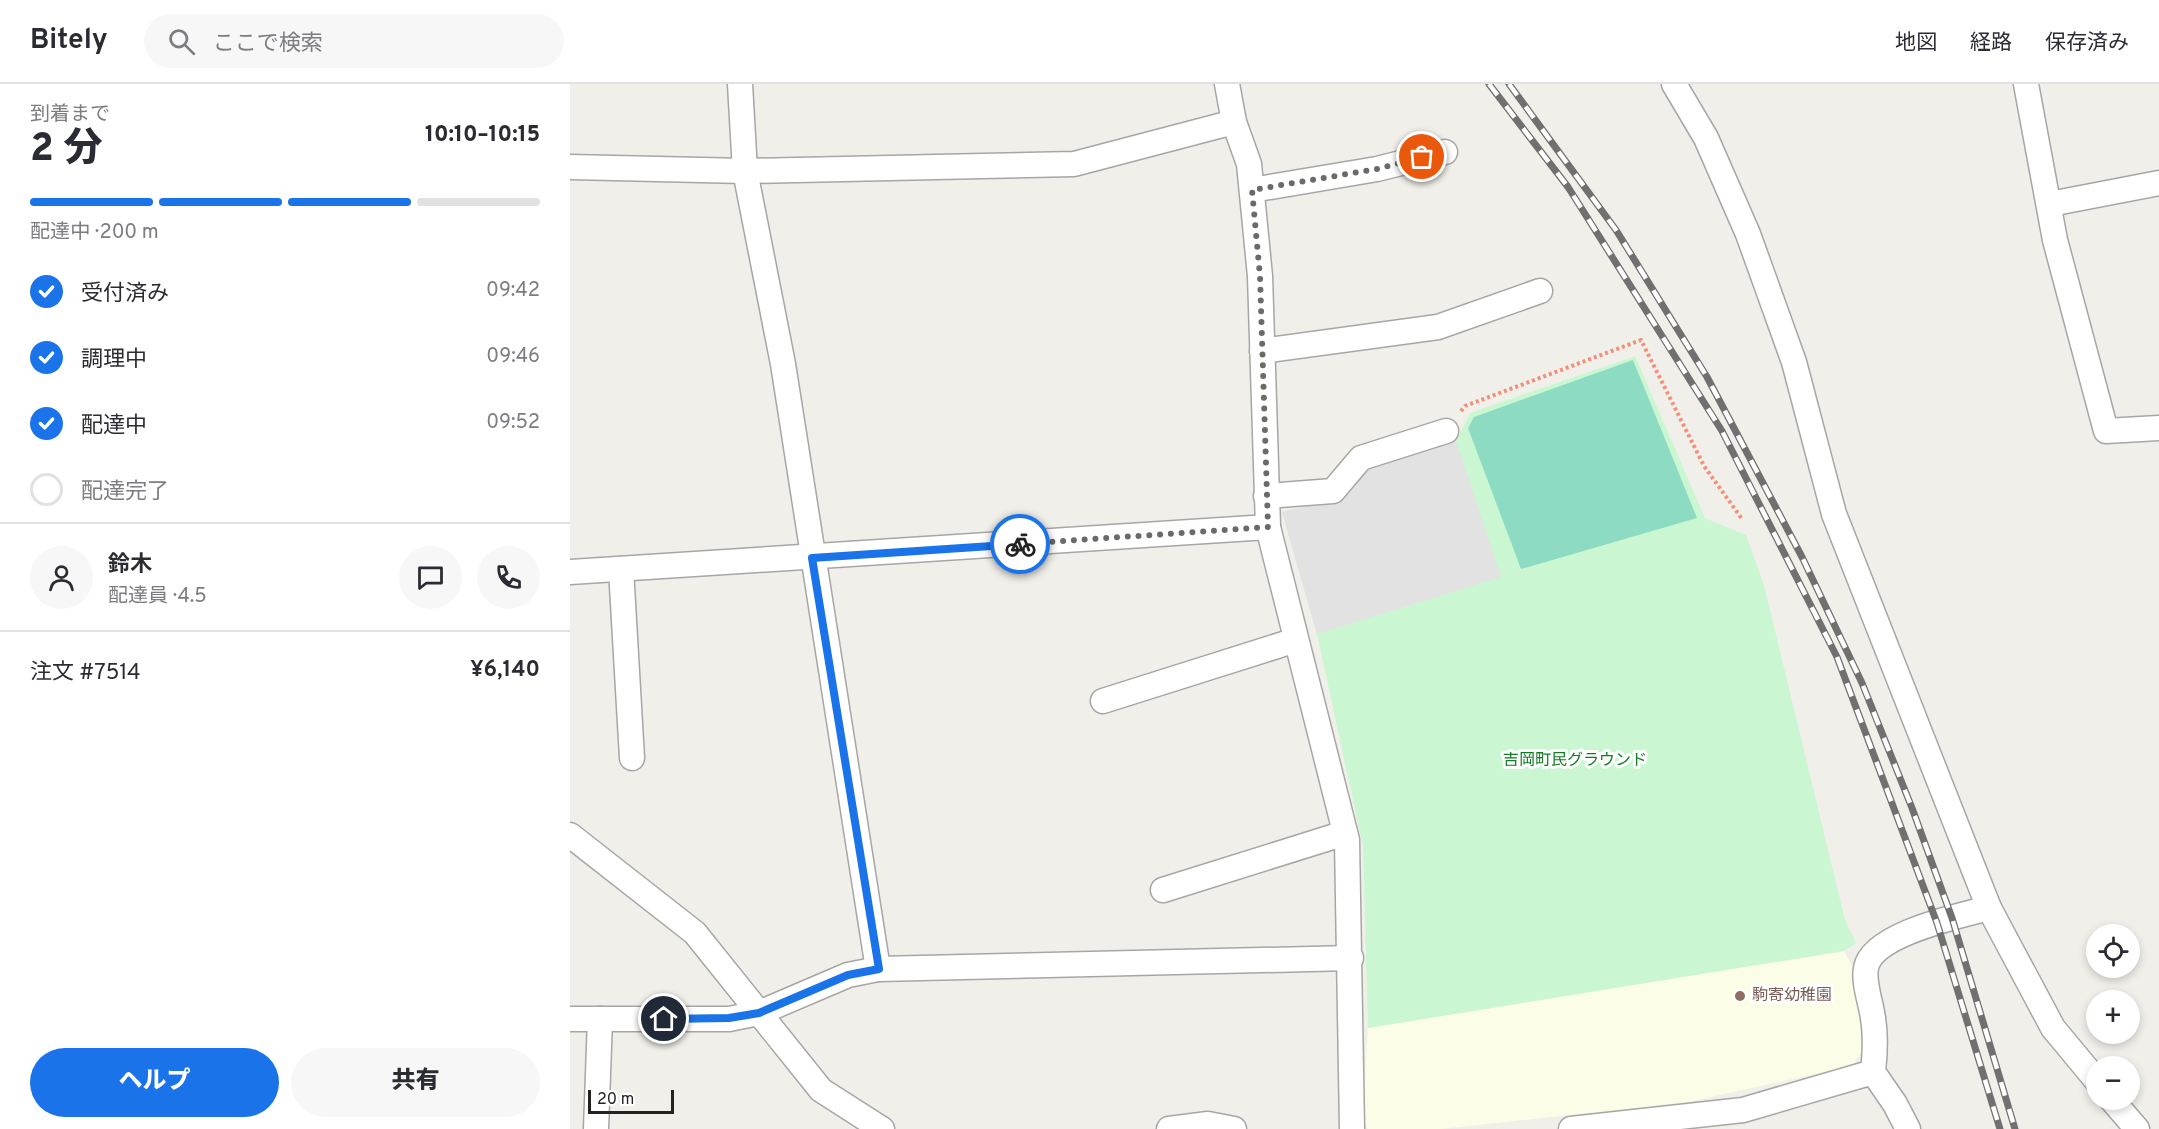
<!DOCTYPE html>
<html lang="ja">
<head>
<meta charset="utf-8">
<style>
  body { margin:0; font-family:Overpass,"Noto Sans JP",sans-serif; background:#f7f7f7; color:#2b2b33; height:100vh; display:flex; flex-direction:column; font-size:22px; white-space:nowrap }
  * { box-sizing:border-box; margin:0 }
  p { font-size:20px; color:#7c7c81 }
  .icon { flex:none; width:33px; height:33px; fill:none; stroke:currentColor; stroke-width:2; stroke-linecap:round; stroke-linejoin:round }
  .map { position:relative; flex:1; overflow:hidden }
  .drawer { display:flex; flex-direction:column; background:#fff; width:570px }
  .drawer>* { flex:none }
  .controls { position:absolute; left:1516px; top:840px; display:grid; gap:12px }
  .controls a { display:grid; place-items:center; width:54px; height:54px; border-radius:50%; background:#fff; box-shadow:0 3px 9px #0003; font-size:30px }
  .scale { position:absolute; left:18px; bottom:15px; width:86px; box-sizing:border-box; padding-left:6px; border:3px solid #222; border-top:0; font-size:16px; line-height:21px; white-space:nowrap; color:#222; -webkit-text-stroke:4px #fff; paint-order:stroke }
  .pin { position:absolute; display:grid; place-items:center; width:51px; height:51px; color:#fff; margin:-26px; border:3px solid #fff; border-radius:50%; box-shadow:0 2px 6px #0007 }
  .courier { position:absolute; display:grid; place-items:center; width:60px; height:60px; margin:-30px; border:4px solid #1a73e8; border-radius:50%; background:#fff; color:#222; box-shadow:0 2px 8px #0007 }
  .headline em { font-style:normal; font-weight:800 }
  .headline div { display:flex; flex-direction:column-reverse }
  .headline { display:flex; align-items:center; justify-content:space-between; height:102px; padding:0 30px }
  h1 { font-size:39px; font-weight:800; line-height:45px }
  .bar { display:grid; grid-template-columns:repeat(4,1fr); gap:9px 6px; align-content:center; height:72px; padding:0 30px }
  .bar i { height:8px; border-radius:4px; background:#e1e1e2 }
  .bar .selected { background:#1a73e8 }
  .bar p { grid-column:span 4 }
  .line { display:flex; align-items:center; gap:15px; padding:0 30px; border-top:2px solid #e1e1e2 }
  .line div { flex:1 }
  .round { display:grid; place-items:center; flex:none; width:63px; height:63px; border-radius:32px; background:#f7f7f7 }
  ol { padding:0 30px; list-style:none }
  li { display:flex; align-items:center; gap:18px; height:66px }
  li p { margin-inline-start:auto }
  li .icon { padding:6px; border-radius:50%; background:#1a73e8; color:#fff; stroke-width:4 }
  li:last-child { color:#7c7c81 }
  li i { width:33px; height:33px; border:3px solid #e1e1e2; border-radius:50% }
  .button { display:flex; gap:12px; margin-top:auto; padding:12px 30px }
  .button a { flex:1; height:69px; border-radius:36px; background:#1a73e8; color:#fff; font-size:24px; font-weight:800; line-height:69px; text-align:center }
  .button a+a { background:#f7f7f7; color:#2b2b33 }
  header { display:flex; align-items:center; gap:36px; box-sizing:border-box; height:84px; padding:0 30px; background:#fff; border-bottom:2px solid #e1e1e2 }
  header strong { font-size:28px }
  nav { display:flex; gap:33px; margin-inline-start:auto; font-size:21px }
  .search { width:420px; height:54px; background:#f7f7f7; display:flex; align-items:center; gap:15px; box-sizing:border-box; padding:0 21px; border-radius:33px; color:#7c7c81; font-size:22px }
  main { display:flex; flex:1; min-height:0 }
  .map>svg:first-child { display:block }
</style>
</head>
<body>
<header>
<strong>Bitely</strong>
<div class="search"><svg class="icon" aria-label="search" viewBox="0 0 24 24"><circle cx="10" cy="10" r="6"/><path d="M15 15l6 6"/></svg>ここで検索</div>
<nav><a>地図</a><a>経路</a><a>保存済み</a></nav>
</header>
<main>
<section class="drawer">
<div class="headline"><div><h1>2 分</h1><p>到着まで</p></div><em>10:10–10:15</em></div>
<div class="bar"><i class="selected"></i><i class="selected"></i><i class="selected"></i><i></i><p>配達中 · 200 m</p></div>
<ol>
<li><svg class="icon" aria-label="check" viewBox="0 0 24 24"><path d="M5 12l5 5 9-10"/></svg>受付済み<p>09:42</p></li>
<li><svg class="icon" aria-label="check" viewBox="0 0 24 24"><path d="M5 12l5 5 9-10"/></svg>調理中<p>09:46</p></li>
<li><svg class="icon" aria-label="check" viewBox="0 0 24 24"><path d="M5 12l5 5 9-10"/></svg>配達中<p>09:52</p></li>
<li><i></i>配達完了</li>
</ol>
<div class="line" style="height:108px"><a class="round"><svg class="icon" aria-label="person" viewBox="0 0 24 24"><circle cx="12" cy="8" r="4"/><path d="M4 21q1-7 8-7t8 7"/></svg></a><div><b>鈴木</b><p>配達員 · 4.5</p></div><a class="round"><svg class="icon" aria-label="chat" viewBox="0 0 24 24"><path d="M4 5h16v11H9l-5 4z"/></svg></a><a class="round"><svg class="icon" aria-label="phone" viewBox="0 0 24 24"><path d="M5 4h4l2 5-3 2q2 4 5 5l2-3 5 2v4C11 20 4 13 5 4z"/></svg></a></div>
<div class="line" style="height:78px"><div>注文 #7514</div><b>¥6,140</b></div>
<div class="button"><a>ヘルプ</a><a>共有</a></div>
</section>
<div class="map">
<svg width="1589" height="1045" viewBox="0 0 1589 1045">
  <rect width="100%" height="100%" fill="#f1efe9"/>
  <polygon fill="#fcfde6" points="1274,867 1284,885 1297,960 1282,982 1118,1018 871,1045 798,1045 792,1038 798,944"/>
  <polygon fill="#caf7d1" points="1065,272 1135,434 1176,451 1194,501 1275,836 1286,859 1274,867 798,944 793,762 747,550 712,428 772,414 798,382 886,357 900,329"/>
  <polygon fill="#8ddbc3" points="1063,276 1127,434 951,485 898,344 904,333"/>
  <polygon fill="#e2e2e2" points="886,357 931,493 747,550 712,428 772,414 798,382"/>
  <g fill="none" stroke-linecap="round" stroke-linejoin="round">
    <g stroke="#a6a6a6" stroke-width="27">
      <g id="street">
        <polyline points="170,0 175,87 213,280 308,885"/>
        <polyline points="657,0 664,38 679,80 690,192 698,443 777,756 782,1045"/>
        <polyline points="1104,0 1136,54 1178,150 1224,278 1264,430 1419,824 1483,944 1527,997"/>
        <polyline points="1456,0 1485,156 1536,347 1589,344"/>
        <polyline points="0,83 175,87 504,80 664,38"/>
        <polyline points="682,106 807,85 875,68"/>
        <polyline points="1480,120 1589,99"/>
        <polyline points="692,267 868,243 970,207"/>
        <polyline points="696,412 763,407 791,374 876,347"/>
        <polyline points="51,485 62,674"/>
        <polyline points="0,488 698,443"/>
        <polyline points="533,617 726,556"/>
        <polyline points="0,751 125,849 251,1006 312,1045"/>
        <polyline points="593,806 775,749"/>
        <polyline points="0,935 159,935 189,929 278,891 308,885 781,874"/>
        <polyline points="1542,1016 1567,1045"/>
        <polyline points="26,1045 30,935"/>
        <polyline points="599,1045 638,1040 664,1045"/>
        <polyline points="1001,1045 1173,1026 1303,988"/>
        <path d="M1338 1045 1325 1020 1303 988C1305 970 1306 952 1303 934 1301 919 1293 898 1296 884 1302 850 1389 832 1419 824"/>
      </g>
    </g>
    <polyline stroke="#f28f79" stroke-width="4" stroke-dasharray="3 3" stroke-linecap="butt" points="891,327 895,322 1071,256 1134,382 1172,435"/>
    <use href="#street" stroke="#fff" stroke-width="24"/>
    <g stroke="#707070" stroke-width="7">
      <g id="rail">
        <polyline points="919,0 998,103 1152,347 1267,573 1367,839 1430,1045"/>
        <polyline points="939,0 1046,146 1137,293 1232,473 1292,599 1342,724 1382,834 1445,1045"/>
      </g>
    </g>
    <use href="#rail" stroke="#fff" stroke-width="4.5" stroke-dasharray="14" stroke-linecap="butt"/>
  </g>
  <g fill="none" stroke-linecap="round" stroke-linejoin="round">
    <polyline stroke="#6a6a68" stroke-width="6" stroke-dasharray="0 10.8" points="450,460 698,443 690,192 682,106 807,85 852,73"/>
    <polyline stroke="#1a73e8" stroke-width="8" points="94,935 159,934 189,929 278,891 309,885 242,474 450,460"/>
  </g>
  <circle fill="#8d6e63" stroke="#fff" stroke-width="2" cx="1170" cy="912" r="6"/>
  <g text-anchor="middle" dominant-baseline="central" stroke-width="6" stroke-linejoin="round" paint-order="stroke">
    <g font-size="16" fill="#137c24" stroke="#fff">
      <text x="1005" y="677">吉岡町民グラウンド</text>
    </g>
    <g font-size="16" fill="#785e54" stroke="#fff" text-anchor="start">
      <text x="1182" y="912">駒寄幼稚園</text>
    </g>
  </g>
</svg>
<div class="controls">
<a><svg class="icon" aria-label="locate" viewBox="0 0 24 24"><circle cx="12" cy="12" r="6"/><path d="M12 2v4M12 18v4M2 12h4M18 12h4"/></svg></a>
<a>+</a>
<a>−</a>
</div>
<div class="scale">20 m</div>
<div class="pin" style="left:852px;top:73px;background:#ea580c"><svg class="icon" aria-label="bag" viewBox="0 0 24 24"><path d="M5 8h14l-1 12H6zM9 8a3 3 0 0 1 6 0"/></svg></div>
<div class="pin" style="left:94px;top:935px;background:#1f2937"><svg class="icon" aria-label="home" viewBox="0 0 24 24"><path d="M3 11l9-7 9 7M6 9v11h12V9"/></svg></div>
<div class="courier" style="left:450px;top:460px"><svg class="icon" aria-label="bike" viewBox="0 0 24 24"><circle cx="6" cy="16" r="4"/><circle cx="18" cy="16" r="4"/><path d="M6 16l4-8h5l3 8M10 8l3 8H6M13 5h3"/></svg></div>
</div>
</main>
</body>
</html>
